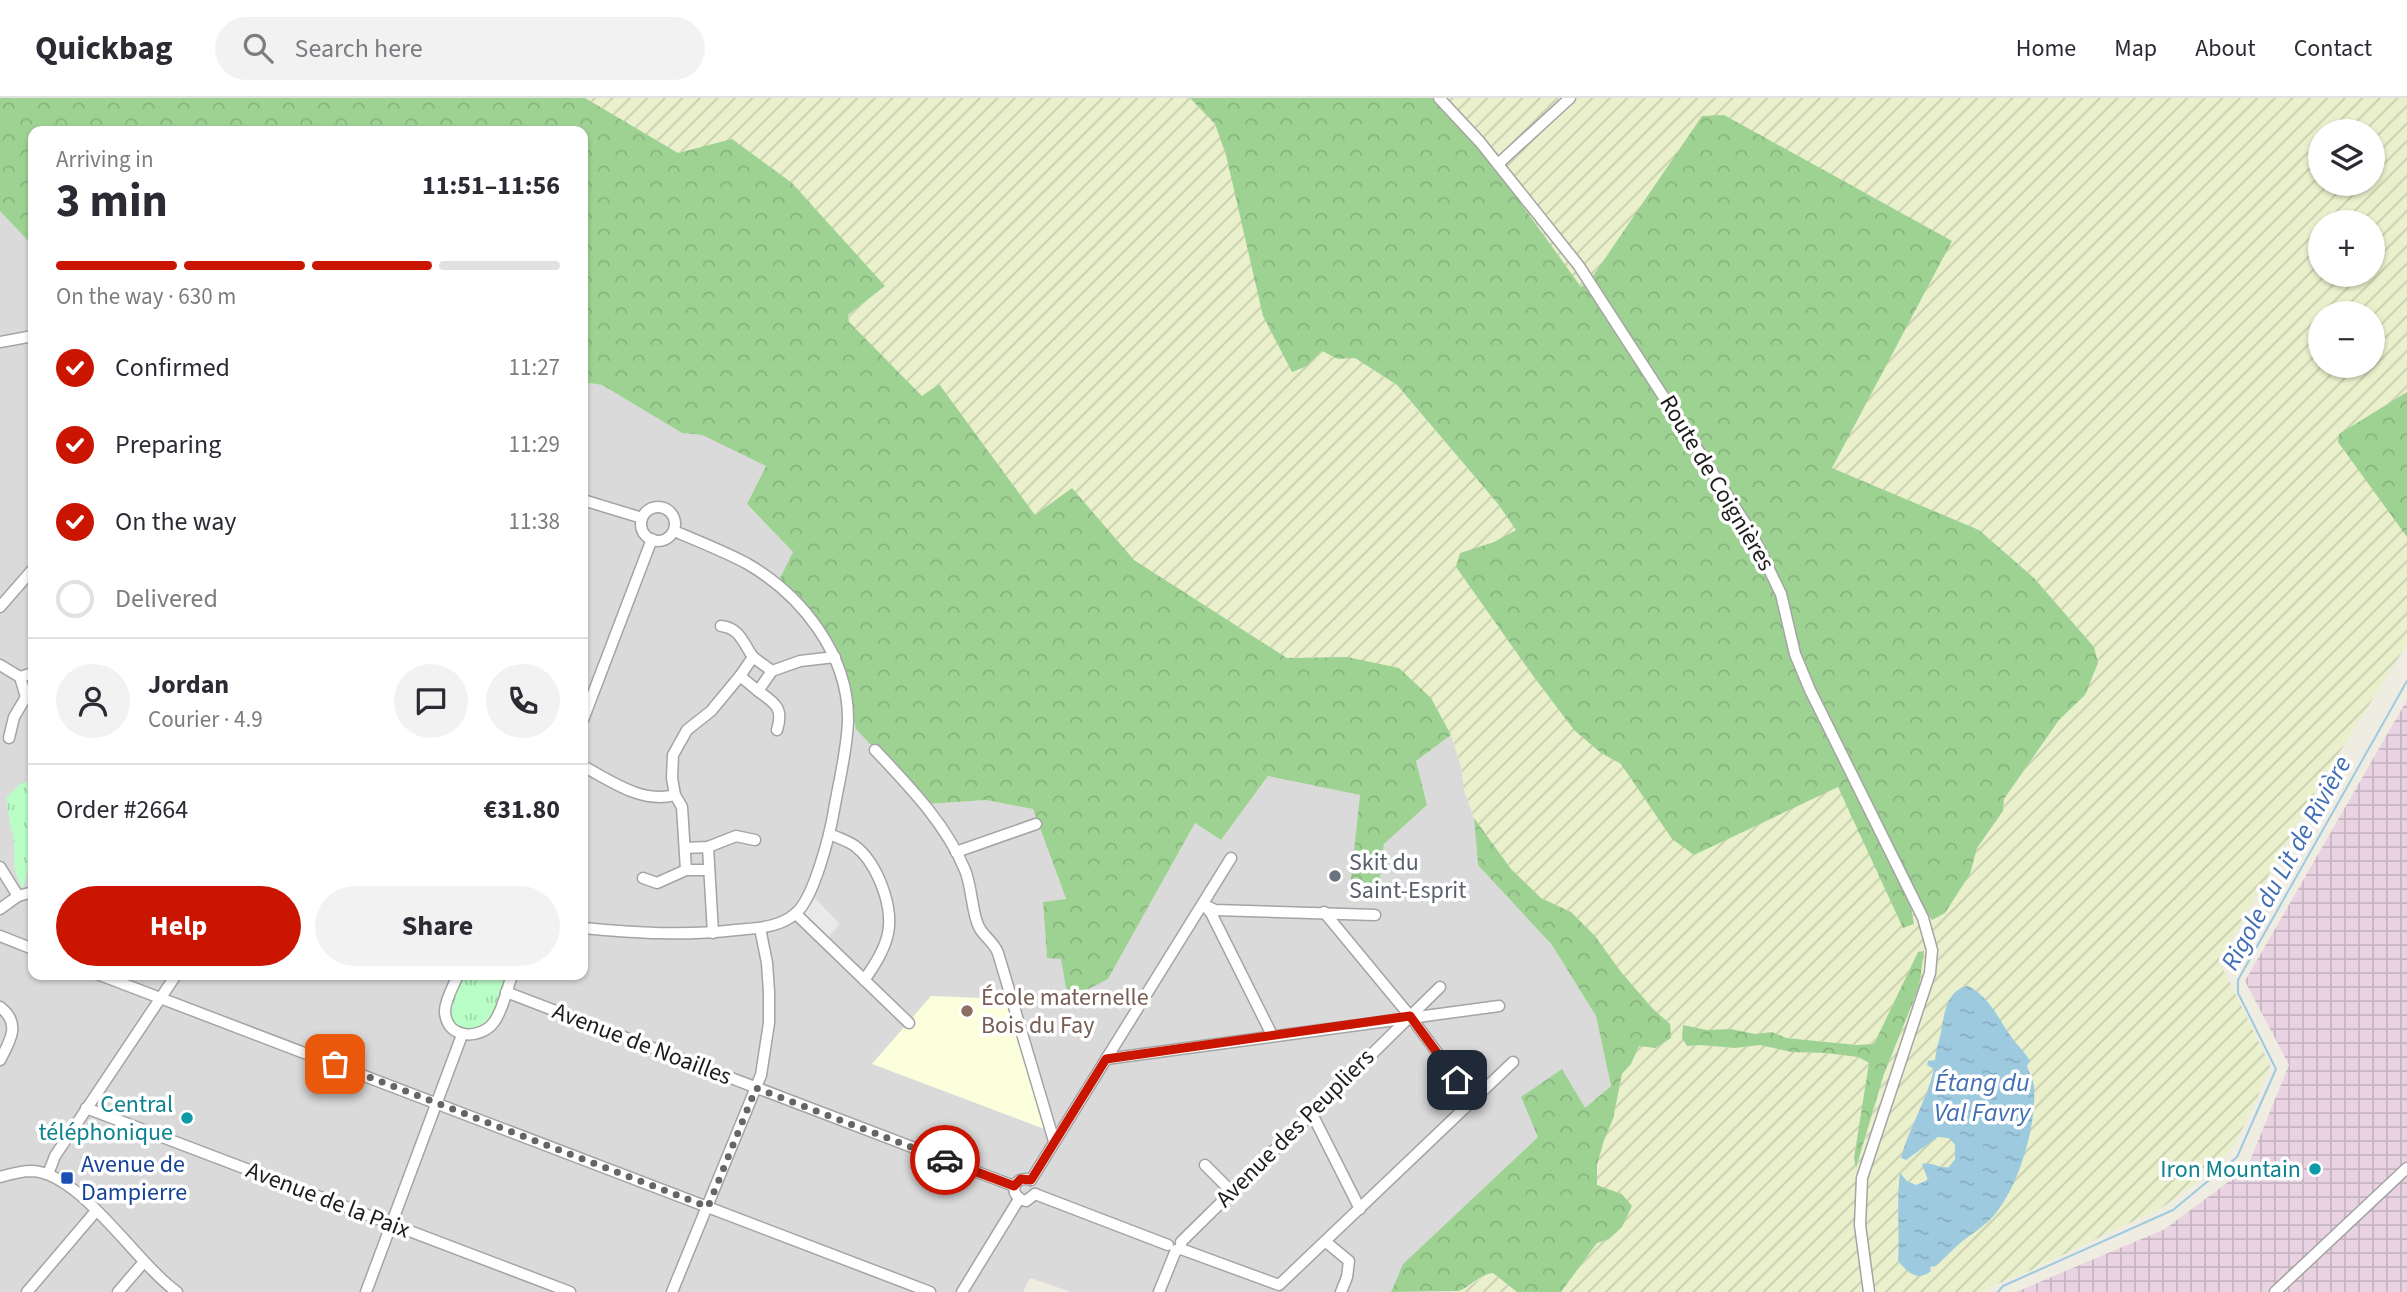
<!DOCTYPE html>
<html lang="en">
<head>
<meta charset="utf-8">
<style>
  body { margin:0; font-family:"Source Sans 3",sans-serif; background:#f2f2f3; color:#2b2b33; height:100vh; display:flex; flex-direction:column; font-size:26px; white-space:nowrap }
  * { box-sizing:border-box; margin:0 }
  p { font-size:23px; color:#7c7c81 }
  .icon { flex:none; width:38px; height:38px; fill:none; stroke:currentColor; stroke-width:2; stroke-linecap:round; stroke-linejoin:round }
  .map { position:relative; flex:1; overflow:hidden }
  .details { position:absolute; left:28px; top:28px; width:560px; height:854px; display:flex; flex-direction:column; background:#fff; border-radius:14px; box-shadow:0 2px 5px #0004 }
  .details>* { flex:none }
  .fabs { position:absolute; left:2308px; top:21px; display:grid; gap:14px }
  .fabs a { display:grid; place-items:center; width:77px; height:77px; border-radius:50%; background:#fff; box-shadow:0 2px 5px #0004; font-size:35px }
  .pin { position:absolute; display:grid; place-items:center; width:60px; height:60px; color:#fff; margin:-30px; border-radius:14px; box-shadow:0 4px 10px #0006 }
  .courier { position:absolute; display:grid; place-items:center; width:70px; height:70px; margin:-35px; border:5px solid #ca1600; border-radius:50%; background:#fff; color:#222; box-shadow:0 2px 9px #0007 }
  .overview em { font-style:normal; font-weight:700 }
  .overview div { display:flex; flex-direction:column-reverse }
  .overview { display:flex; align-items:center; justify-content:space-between; height:119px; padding:0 28px }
  h1 { font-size:46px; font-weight:700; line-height:52px }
  .bar { display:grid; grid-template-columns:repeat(4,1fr); gap:10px 7px; align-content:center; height:84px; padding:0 28px }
  .bar i { height:9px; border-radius:5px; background:#e1e1e2 }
  .bar .current { background:#ca1600 }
  .bar p { grid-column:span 4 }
  .line { display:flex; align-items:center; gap:18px; padding:0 28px; border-top:2px solid #e1e1e2 }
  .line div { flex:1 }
  .round { display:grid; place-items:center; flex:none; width:74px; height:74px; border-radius:37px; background:#f2f2f3 }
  ol { padding:0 28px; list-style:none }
  li { display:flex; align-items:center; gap:21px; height:77px }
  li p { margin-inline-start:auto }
  li .icon { padding:7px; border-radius:50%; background:#ca1600; color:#fff; stroke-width:4 }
  li:last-child { color:#7c7c81 }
  li i { width:38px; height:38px; border:4px solid #e1e1e2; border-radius:50% }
  .primary-button { display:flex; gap:14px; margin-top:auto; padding:14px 28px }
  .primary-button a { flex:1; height:80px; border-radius:42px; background:#ca1600; color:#fff; font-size:28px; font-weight:700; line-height:80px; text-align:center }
  .primary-button a+a { background:#f2f2f3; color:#2b2b33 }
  header { display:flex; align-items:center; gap:42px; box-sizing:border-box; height:98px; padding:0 35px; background:#fff; border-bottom:2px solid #e1e1e2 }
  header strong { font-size:33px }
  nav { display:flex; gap:38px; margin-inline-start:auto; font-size:24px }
  .search { width:490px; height:63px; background:#f2f2f3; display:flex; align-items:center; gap:18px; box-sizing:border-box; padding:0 24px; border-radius:38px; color:#7c7c81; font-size:26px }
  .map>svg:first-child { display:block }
</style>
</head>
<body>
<header>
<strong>Quickbag</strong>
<div class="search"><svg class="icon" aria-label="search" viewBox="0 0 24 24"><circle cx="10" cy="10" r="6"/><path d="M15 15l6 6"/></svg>Search here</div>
<nav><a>Home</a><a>Map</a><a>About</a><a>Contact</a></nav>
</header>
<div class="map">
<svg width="2407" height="1194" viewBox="0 0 2407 1194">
  <defs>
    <pattern id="industrial-grid" width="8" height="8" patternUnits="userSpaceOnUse" patternTransform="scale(1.75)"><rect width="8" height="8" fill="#e9d3e2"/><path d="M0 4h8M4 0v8" fill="none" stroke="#c7b5c1"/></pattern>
    <pattern id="farmland-furrows" width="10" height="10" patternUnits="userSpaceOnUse" patternTransform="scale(1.75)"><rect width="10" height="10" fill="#e9f0cb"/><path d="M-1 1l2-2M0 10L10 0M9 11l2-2" fill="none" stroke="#c7cdae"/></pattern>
    <pattern id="forest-crowns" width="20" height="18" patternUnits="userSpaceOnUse" patternTransform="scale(1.75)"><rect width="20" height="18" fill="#9ed293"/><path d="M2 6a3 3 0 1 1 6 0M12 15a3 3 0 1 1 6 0" fill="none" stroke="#88b47e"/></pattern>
    <pattern id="park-tufts" width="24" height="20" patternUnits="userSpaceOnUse" patternTransform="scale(1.75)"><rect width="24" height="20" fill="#bafec7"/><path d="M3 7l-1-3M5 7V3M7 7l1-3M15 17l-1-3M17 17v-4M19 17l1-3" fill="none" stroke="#9fd9aa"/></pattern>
    <pattern id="water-ripples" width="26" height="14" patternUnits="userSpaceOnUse" patternTransform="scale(1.75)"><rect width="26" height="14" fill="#9ecae0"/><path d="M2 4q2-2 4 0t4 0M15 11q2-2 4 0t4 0" fill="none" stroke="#88adc0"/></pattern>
  </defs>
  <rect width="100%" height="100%" fill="#efece2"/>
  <polygon fill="#dbdada" points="0,113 33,148 33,877 583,877 583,284 602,287 682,335 702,337 766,368 747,406 793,454 780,480 836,547 856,631 926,706 986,702 1033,711 1066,802 1043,805 1047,860 1060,860 1108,881 1195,725 1221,742 1268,678 1360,697 1350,789 1373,793 1379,785 1384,746 1427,707 1416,663 1451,637 1461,669 1465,695 1474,720 1478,767 1552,847 1596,918 1611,988 1585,1010 1538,1039 1403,1166 1391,1194 1071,1194 1030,1180 1023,1194 0,1194"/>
  <polygon fill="url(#industrial-grid)" points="2407,602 2407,1194 2016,1194 2165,1131 2247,1070 2289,967 2245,883"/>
  <polygon fill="#fbffdb" points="931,898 1010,901 1047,1032 872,966"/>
  <g fill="url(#farmland-furrows)" fill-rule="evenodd">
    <path d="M585 0H1190L1215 26 1226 57 1280 249 1292 273 1307 268 1322 253 1338 261 1355 260 1396 287 1498 406 1517 432 1494 444 1460 455 1456 469 1531 575 1574 632 1601 655 1621 666 1672 741 1838 689 1914 826 1910 804 1970 776 1977 750 2003 713 2004 701 2059 622 2085 597 2094 549 2034 480 1979 432 1831 370 1952 143 1591 182 1581 189 1484 54 1432 0H2407V546L2316 692 2232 842 2221 867 2270 967 2258 998 2235 1046 2211 1075 2161 1110 2027 1174 1989 1189 1985 1194H1561L1597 1144 1609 1141 1622 1129 1631 1108 1622 1096 1597 1087V1068L1604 1042 1613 1021 1622 976 1631 966 1639 947 1670 926 1653 911 1621 874 1595 838 1571 814 1541 800 1511 771 1474 720 1465 695 1461 669 1451 637 1431 600 1347 559 1287 560 1134 462 1072 390 1035 417 939 286 922 299 849 224 848 217 885 188 732 42 678 55ZM2320 33H2373V86H2320ZM2320 124H2373V177H2320ZM2320 215H2373V268H2320ZM1911 869 1919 889 1884 976 1857 1068 1854 1060 1869 966 1858 959 1826 955 1792 954 1760 947 1735 950 1700 947 1687 948 1684 927 1707 932 1731 931 1755 936 1772 934 1786 940 1857 947 1874 946Z"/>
    <polygon points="1493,1175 1517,1194 1449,1194 1469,1189 1486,1176"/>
  </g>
  <g fill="url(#forest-crowns)">
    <polygon points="0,0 585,0 678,55 732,41 792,85 885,188 848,217 849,224 922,298 939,286 1035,417 1072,390 1134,462 1287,560 1347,559 1399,570 1431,600 1451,637 1416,663 1427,707 1384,746 1379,785 1373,793 1350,789 1360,697 1268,678 1221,742 1195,725 1108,881 1068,901 1061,861 1047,860 1043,804 1066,801 1033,711 986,702 926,706 856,631 836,547 780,480 793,454 747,406 766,368 702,337 682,335 602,287 583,284 583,33 33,33 33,148 0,113"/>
    <polygon points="1190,0 1432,0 1484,54 1581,189 1591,181 1702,18 1724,17 1952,143 1832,370 1979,432 2034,480 2094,549 2098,565 2085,597 2059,622 2004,701 2003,713 1977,750 1970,776 1945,815 1932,822 1918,801 1910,804 1914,826 1903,830 1838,689 1694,757 1672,741 1621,666 1601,655 1574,632 1531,575 1456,469 1460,455 1494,444 1516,432 1498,406 1397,287 1355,260 1338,261 1322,253 1307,268 1292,274 1263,218 1226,57 1215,26"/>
    <polygon points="2407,294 2407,439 2338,344 2339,336"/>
    <path d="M1474 720 1511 771 1541 800 1571 814 1595 838 1621 874 1653 911 1670 926 1671 940 1655 950 1639 948 1631 966 1622 976 1613 1021 1604 1042 1597 1067V1087L1622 1096 1632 1108 1622 1129 1609 1141 1597 1145 1561 1194H1517L1493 1175C1481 1176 1471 1188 1459 1193L1391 1194 1403 1166 1538 1039 1521 999 1562 971 1585 1010 1611 988 1596 918 1552 847 1478 767Z"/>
    <polygon points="1924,853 1919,889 1884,976 1856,1070 1854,1060 1869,965 1858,959 1826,955 1792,954 1760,947 1735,950 1700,947 1687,948 1682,940 1683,927 1707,932 1731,931 1755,936 1772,934 1786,940 1857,947 1874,946 1918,854"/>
  </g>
  <g fill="url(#park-tufts)">
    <path d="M33 682V764L28 771 23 791C9 766 17 761 13 737 10 724 7 713 7 699L20 686Z"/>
    <path d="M461 877H509L492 922 484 930 468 935C464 932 457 929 453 926 442 914 456 889 461 877Z"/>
  </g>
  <polygon fill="#e9e9e9" points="815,800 840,826 826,842 802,818 805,808"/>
  <path fill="url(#water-ripples)" d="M1968 888C1991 900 1998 921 2012 940 2018 948 2025 954 2030 963L2027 968C2029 974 2033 981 2034 988 2037 1025 2020 1085 1996 1115 1986 1128 1972 1135 1959 1146 1951 1153 1944 1161 1936 1168L1930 1169 1931 1173C1917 1184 1909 1175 1898 1163 1900 1134 1896 1104 1900 1075L1907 1083 1916 1087 1928 1082 1922 1066C1931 1063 1939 1071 1949 1069L1955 1061V1047L1949 1040 1938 1039 1906 1062 1901 1060C1909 1029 1927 1002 1934 971L1927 967 1928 963 1935 962C1936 952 1939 944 1941 934 1944 917 1947 891 1968 888Z"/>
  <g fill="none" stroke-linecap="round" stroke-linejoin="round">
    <polyline stroke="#9ecae0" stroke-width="2" points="1998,1194 2003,1188 2173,1112 2237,1059 2276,971 2238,895 2238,882 2407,583"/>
    <g stroke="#a4a4a4" stroke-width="13">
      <g id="minor">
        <polyline points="1439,0 1480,44 1579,168 1751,434 1781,496 1795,556 1810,592 1923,820 1932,852 1930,875 1862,1080 1860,1127 1869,1194"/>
        <polyline points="1498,66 1570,0"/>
        <polyline points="0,244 33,238"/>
        <polyline points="583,402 642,420"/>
        <circle cx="658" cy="426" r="17"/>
        <polyline points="0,509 33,471"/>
        <path d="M721 528C740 530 743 545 753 559"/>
        <polyline points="0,567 20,579"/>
        <polyline points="33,575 20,579 26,599 33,598"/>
        <polyline points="740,578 753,559 772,573"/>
        <path d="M758 593C775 605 784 610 777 632"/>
        <polyline points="583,622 652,441"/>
        <polyline points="9,640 14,619 26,599"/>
        <path d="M875 652C909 688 946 726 965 772 972 789 972 816 979 829 984 839 994 844 998 855L1054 1043"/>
        <path d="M583 668C611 683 642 706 675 697"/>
        <path d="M830 736C838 740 848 743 855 748 867 757 874 769 880 783 897 824 890 847 864 882"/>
        <polyline points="708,749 713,835"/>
        <polyline points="685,750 708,749 736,738 755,742"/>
        <polyline points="956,754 1036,726"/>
        <polyline points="0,769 18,798"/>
        <polyline points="686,772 682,709 675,697 672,680 673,657 687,632 711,613 740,578 758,593 772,573 800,563 835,559"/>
        <polyline points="643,780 657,785 686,772 709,772"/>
        <polyline points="1203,806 1215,812 1375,817"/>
        <polyline points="1206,809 1211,815 1272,937"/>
        <polyline points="0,811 18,798 33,794"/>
        <polyline points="1324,814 1410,918 1473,1003"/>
        <polyline points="796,816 909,925"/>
        <path d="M583 830C636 835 683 838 736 832 756 830 780 830 796 815 814 800 830 736 834 712 839 683 847 653 848 623 849 557 802 497 746 465 723 453 698 443 674 433"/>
        <polyline points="0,838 33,851"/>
        <polyline points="100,877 930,1194"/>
        <path d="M458 877C454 887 445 902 445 913 446 942 481 942 494 924 503 912 507 891 512 877"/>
        <polyline points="506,894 1014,1088"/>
        <path d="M0 909C21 925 11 942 0 962"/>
        <polyline points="1106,961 1499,908"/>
        <polyline points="86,1010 570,1194"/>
        <polyline points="1311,1014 1360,1111"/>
        <polyline points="1205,1067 1231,1093"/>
        <polyline points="48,1076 55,1058 176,877"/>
        <path d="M0 1079C10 1076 22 1073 32 1073 81 1075 136 1165 177 1194"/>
        <polyline points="1031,1082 1231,760"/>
        <path d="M1031 1082C1013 1076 1007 1099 1026 1103L1035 1096"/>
        <polyline points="1035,1096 1168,1147"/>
        <polyline points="1181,1144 1440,889"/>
        <polyline points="1326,1144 1349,1163 1347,1179 1341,1194"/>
        <polyline points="1181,1151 1279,1187 1513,964"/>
        <polyline points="27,1194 96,1113"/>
        <polyline points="118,1194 143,1165"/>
        <polyline points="366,1194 462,937"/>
        <polyline points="672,1194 761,977 769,925 769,894 767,865 760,830"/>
        <polyline points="962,1194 1019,1101"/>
        <polyline points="1159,1194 1176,1152 1181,1151 1181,1147"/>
        <polyline points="2275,1194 2407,1070"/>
      </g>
    </g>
    <use href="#minor" stroke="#fff" stroke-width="10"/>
  </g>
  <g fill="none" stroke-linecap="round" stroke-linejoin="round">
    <polyline stroke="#666562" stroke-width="7" stroke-dasharray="0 12.6" points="335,966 708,1109 756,990 945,1062"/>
    <polyline stroke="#ca1600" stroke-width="9" points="945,1062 1014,1088 1021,1081 1031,1082 1106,961 1410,918 1457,982"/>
  </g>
  <circle fill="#6b7280" stroke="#fff" stroke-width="2.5" cx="1335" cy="778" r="7"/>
  <circle fill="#8d6e63" stroke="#fff" stroke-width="2.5" cx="967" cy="913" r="7"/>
  <g fill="#0f9aa8" stroke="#fff" stroke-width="2.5">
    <circle cx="187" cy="1020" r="7"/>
    <circle cx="2315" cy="1071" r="7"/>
  </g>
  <rect fill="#1a4fb4" stroke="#fff" stroke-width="2.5" x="60" y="1073" width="14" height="14" rx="3.5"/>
  <g text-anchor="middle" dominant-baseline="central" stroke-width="7" stroke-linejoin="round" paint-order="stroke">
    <g font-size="24" fill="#1d1d1d" stroke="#fff">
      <text transform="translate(1717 385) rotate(59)">Route de Coignières</text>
      <text transform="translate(642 946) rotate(21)">Avenue de Noailles</text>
      <text transform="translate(1295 1030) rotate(-45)">Avenue des Peupliers</text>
      <text transform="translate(328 1102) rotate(21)">Avenue de la Paix</text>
    </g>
    <g font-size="24" fill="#5b616d" stroke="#fff" text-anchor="start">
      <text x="1349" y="764">Skit du<tspan x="1349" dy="28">Saint-Esprit</tspan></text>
    </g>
    <g font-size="24" fill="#785e54" stroke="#fff" text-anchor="start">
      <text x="981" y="899">École maternelle<tspan x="981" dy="28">Bois du Fay</tspan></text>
    </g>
    <g font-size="24" fill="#0d838f" stroke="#fff" text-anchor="end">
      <text x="173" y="1006">Central<tspan x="173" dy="28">téléphonique</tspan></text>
      <text x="2301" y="1071">Iron Mountain</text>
    </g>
    <g font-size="24" fill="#164399" stroke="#fff" text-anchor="start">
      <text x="81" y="1066">Avenue de<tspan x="81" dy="28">Dampierre</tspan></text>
    </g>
    <g font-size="26" font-style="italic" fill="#426eb3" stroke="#fff">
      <text transform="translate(2286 765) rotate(-61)">Rigole du Lit de Rivière</text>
      <text x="1982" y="984">Étang du<tspan x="1982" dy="30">Val Favry</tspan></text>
    </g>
  </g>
</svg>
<div class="fabs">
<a><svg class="icon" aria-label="layers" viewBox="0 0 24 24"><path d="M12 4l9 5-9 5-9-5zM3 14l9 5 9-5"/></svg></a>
<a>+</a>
<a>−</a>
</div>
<div class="pin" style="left:335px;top:966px;background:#ea580c"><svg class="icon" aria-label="bag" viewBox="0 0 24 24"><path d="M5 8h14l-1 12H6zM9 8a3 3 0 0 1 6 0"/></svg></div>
<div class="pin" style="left:1457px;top:982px;background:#1f2937"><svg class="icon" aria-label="home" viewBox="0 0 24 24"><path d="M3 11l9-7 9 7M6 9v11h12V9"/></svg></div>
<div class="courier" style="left:945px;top:1062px"><svg class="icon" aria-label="car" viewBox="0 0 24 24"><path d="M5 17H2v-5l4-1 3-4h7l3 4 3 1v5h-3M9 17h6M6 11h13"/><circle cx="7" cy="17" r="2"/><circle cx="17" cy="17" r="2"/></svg></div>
<section class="details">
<div class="overview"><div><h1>3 min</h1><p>Arriving in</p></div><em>11:51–11:56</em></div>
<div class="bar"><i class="current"></i><i class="current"></i><i class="current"></i><i></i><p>On the way · 630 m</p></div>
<ol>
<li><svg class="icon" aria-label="check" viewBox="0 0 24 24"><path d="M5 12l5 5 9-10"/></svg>Confirmed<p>11:27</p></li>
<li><svg class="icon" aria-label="check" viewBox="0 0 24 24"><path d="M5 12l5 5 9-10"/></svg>Preparing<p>11:29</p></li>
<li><svg class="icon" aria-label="check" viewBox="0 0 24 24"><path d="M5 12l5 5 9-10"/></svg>On the way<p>11:38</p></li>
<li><i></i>Delivered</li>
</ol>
<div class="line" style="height:126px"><a class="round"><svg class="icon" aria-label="person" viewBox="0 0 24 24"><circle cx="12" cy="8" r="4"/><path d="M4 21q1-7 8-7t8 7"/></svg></a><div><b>Jordan</b><p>Courier · 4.9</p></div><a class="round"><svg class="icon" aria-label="chat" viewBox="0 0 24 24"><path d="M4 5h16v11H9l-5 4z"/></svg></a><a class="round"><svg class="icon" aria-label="phone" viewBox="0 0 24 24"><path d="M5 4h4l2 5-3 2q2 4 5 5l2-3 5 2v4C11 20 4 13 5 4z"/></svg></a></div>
<div class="line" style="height:91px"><div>Order #2664</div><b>€31.80</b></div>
<div class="primary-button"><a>Help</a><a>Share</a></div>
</section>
</div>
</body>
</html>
